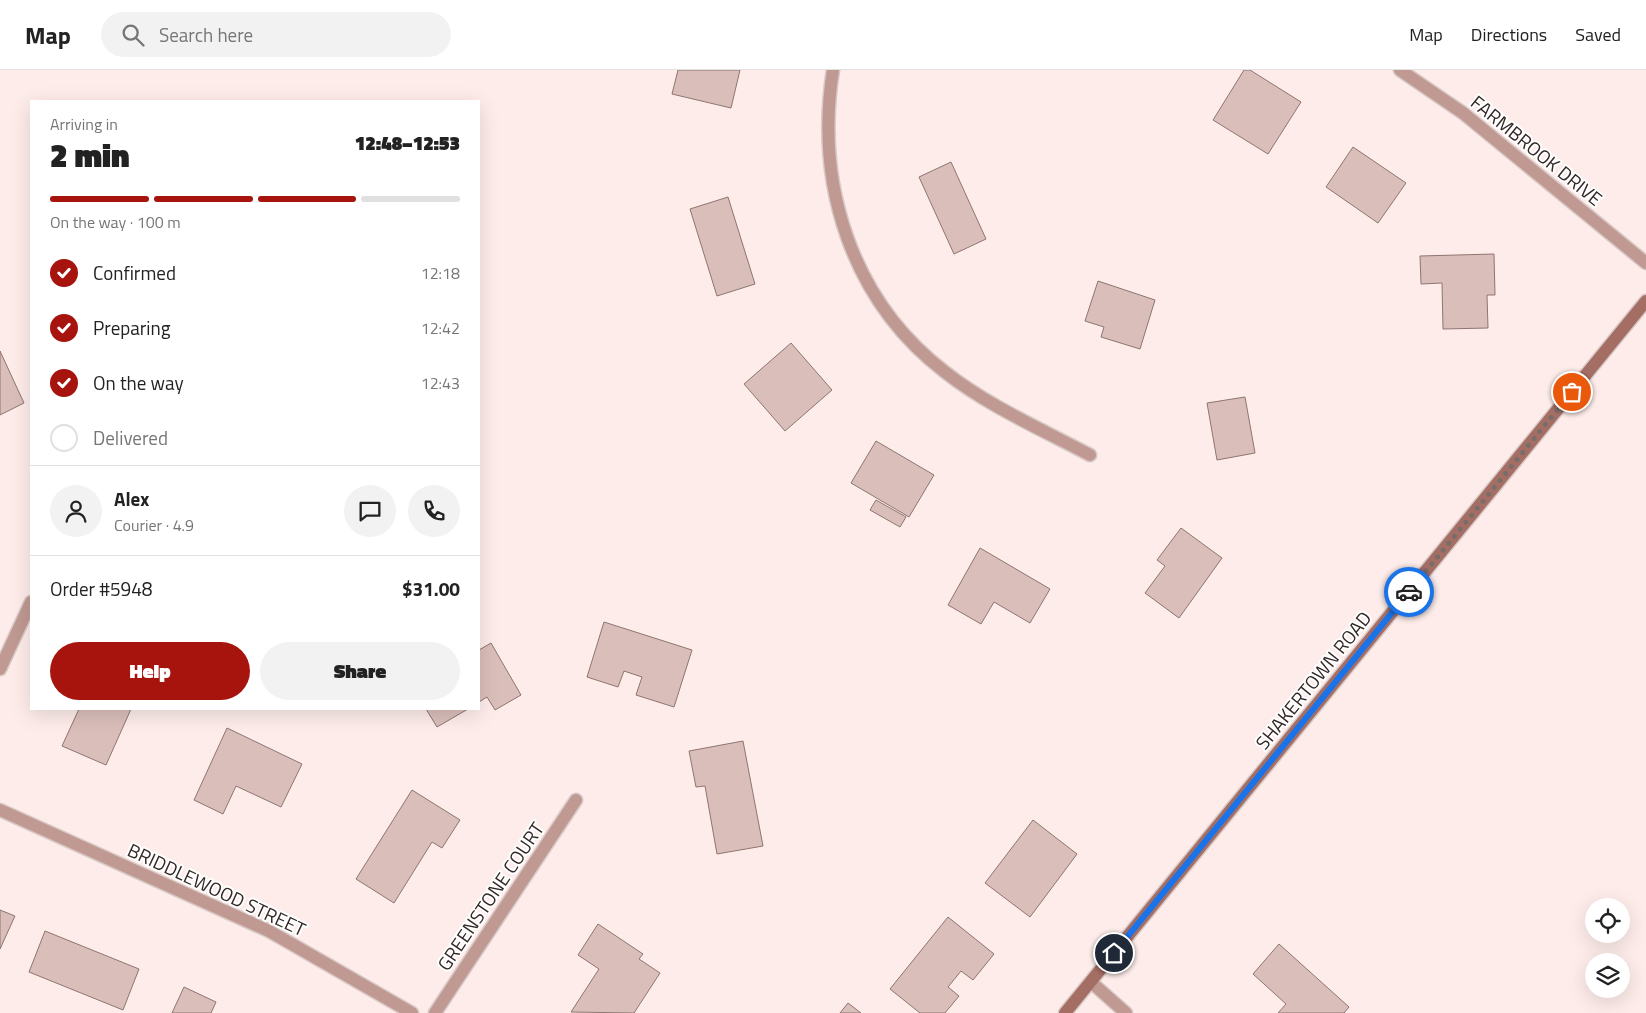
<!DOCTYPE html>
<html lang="en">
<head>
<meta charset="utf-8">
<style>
  body { margin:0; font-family:"Titillium Web",sans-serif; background:#f2f2f2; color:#222; height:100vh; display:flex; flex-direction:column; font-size:19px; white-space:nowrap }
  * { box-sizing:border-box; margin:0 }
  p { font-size:16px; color:#767676 }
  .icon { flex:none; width:28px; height:28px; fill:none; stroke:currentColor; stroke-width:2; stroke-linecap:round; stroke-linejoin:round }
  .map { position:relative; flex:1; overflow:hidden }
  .sheet { position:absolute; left:30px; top:30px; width:450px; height:610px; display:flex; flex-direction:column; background:#fff; border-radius:0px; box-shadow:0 5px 20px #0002 }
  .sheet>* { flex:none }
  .buttons { position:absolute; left:1585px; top:828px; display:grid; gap:10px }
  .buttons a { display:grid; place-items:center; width:45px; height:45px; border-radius:50%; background:#fff; box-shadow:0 5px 20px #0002; font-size:25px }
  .pin { position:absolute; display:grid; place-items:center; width:42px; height:42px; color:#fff; margin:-21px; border:2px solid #fff; border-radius:50%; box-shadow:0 1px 5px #0007 }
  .courier { position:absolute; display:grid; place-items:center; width:50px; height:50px; margin:-25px; border:4px solid #1a73e8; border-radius:50%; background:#fff; color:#222; box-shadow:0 1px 6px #0007 }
  .summary em { font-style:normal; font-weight:800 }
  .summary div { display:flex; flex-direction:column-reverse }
  .summary { display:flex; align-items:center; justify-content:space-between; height:85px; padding:0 20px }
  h1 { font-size:32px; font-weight:800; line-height:38px }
  .bar { display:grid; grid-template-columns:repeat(4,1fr); gap:8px 5px; align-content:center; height:60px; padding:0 20px }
  .bar i { height:6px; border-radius:4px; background:#e0e0e0 }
  .bar .on { background:#a7130d }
  .bar p { grid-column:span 4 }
  .line { display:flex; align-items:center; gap:12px; padding:0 20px; border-top:1px solid #e0e0e0 }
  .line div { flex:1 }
  .round { display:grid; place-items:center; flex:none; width:52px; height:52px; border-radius:26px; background:#f2f2f2 }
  ol { padding:0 20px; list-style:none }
  li { display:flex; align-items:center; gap:15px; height:55px }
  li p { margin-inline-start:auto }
  li .icon { padding:5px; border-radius:50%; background:#a7130d; color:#fff; stroke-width:4 }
  li:last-child { color:#767676 }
  li i { width:28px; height:28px; border:2px solid #e0e0e0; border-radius:50% }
  .button { display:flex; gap:10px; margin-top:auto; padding:10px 20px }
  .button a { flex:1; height:58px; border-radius:30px; background:#a7130d; color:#fff; font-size:20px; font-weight:800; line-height:58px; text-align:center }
  .button a+a { background:#f2f2f2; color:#222 }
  header { display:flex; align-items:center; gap:30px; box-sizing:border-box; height:70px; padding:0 25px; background:#fff; border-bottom:1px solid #e0e0e0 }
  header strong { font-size:24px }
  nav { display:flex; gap:28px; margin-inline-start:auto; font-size:18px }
  .search { width:350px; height:45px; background:#f2f2f2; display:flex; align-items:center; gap:12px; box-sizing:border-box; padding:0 18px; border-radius:28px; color:#767676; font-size:19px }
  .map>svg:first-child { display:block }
</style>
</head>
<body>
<header>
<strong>Map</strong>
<div class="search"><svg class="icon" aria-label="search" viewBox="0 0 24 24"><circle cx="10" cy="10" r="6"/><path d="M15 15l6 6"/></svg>Search here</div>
<nav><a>Map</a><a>Directions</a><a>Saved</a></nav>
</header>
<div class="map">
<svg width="1646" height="943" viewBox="0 0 1646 943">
  <rect width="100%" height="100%" fill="#fdece9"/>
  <g fill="#dabeba" stroke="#8e7570">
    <polygon points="678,0 740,0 731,38 672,24"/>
    <polygon points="1244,0 1250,0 1301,32 1268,84 1213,50"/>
    <polygon points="1353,77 1406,113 1378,153 1326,117"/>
    <polygon points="951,92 986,169 954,184 919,107"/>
    <polygon points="728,127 755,214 717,226 690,139"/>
    <polygon points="1494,184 1495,225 1487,225 1488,258 1443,259 1442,213 1421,214 1420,186"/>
    <polygon points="1098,211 1155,230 1140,279 1101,267 1104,257 1085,251"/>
    <polygon points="791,273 832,320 785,361 744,314"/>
    <polygon points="0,281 24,333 0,345"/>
    <polygon points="1245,327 1255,383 1217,390 1207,333"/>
    <polygon points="876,371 934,405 909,447 851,413"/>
    <polygon points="876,430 906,447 900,457 870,440"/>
    <polygon points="1181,458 1222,488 1179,548 1145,523 1165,496 1157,490"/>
    <polygon points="980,478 1050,519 1030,553 994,532 981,554 948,535"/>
    <polygon points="604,552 692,580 674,637 636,625 642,607 624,601 618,617 587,607"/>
    <polygon points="491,573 521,625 495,640 487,627 479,632 479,580"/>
    <polygon points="79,639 131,639 106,695 62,676"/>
    <polygon points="426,639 468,639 437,657"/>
    <polygon points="227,658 302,694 281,737 236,716 223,744 194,730"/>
    <polygon points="743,671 763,776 717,784 705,716 696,717 689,681"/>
    <polygon points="412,720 460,750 442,778 432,772 394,833 356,809"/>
    <polygon points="1033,750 1077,784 1030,847 985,813"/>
    <polygon points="0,840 15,846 0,879"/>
    <polygon points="948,847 994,884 973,910 961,901 948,917 959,926 945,943 920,943 890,919"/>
    <polygon points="598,854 643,884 639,889 660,903 634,943 571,942 599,899 578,885"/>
    <polygon points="45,861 139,899 123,940 29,902"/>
    <polygon points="1279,874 1349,937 1344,943 1278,943 1286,934 1253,904"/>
    <polygon points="184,917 216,932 211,943 172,943"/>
    <polygon points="848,933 861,943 840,943"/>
  </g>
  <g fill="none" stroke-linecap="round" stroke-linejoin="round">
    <g stroke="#d8c9c6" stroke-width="15">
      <g id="street">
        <path d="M833 0C815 114 851 230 945 302 988 336 1041 359 1090 385"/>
        <polyline points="1400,0 1463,43 1646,193"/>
        <polyline points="0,599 31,532"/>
        <polyline points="0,740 269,861 412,943"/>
        <polyline points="1091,912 1126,943"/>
        <polyline points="435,943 576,730"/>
      </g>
    </g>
    <g stroke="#d8c9c6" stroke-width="15">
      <polyline id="secondary" points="1065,943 1646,231"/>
    </g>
    <use href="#street" stroke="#bf9992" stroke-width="12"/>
    <use href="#secondary" stroke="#a46e65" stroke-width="12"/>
  </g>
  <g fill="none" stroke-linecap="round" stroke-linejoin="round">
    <polyline stroke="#796d6a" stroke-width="5" stroke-dasharray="0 9" points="1409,522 1572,322"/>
    <polyline stroke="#1a73e8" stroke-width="6" points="1114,883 1409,522"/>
  </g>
  <g text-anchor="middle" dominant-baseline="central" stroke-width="4" stroke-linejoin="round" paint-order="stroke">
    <g font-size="19" fill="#322826" stroke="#fefefe">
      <text transform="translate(1537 80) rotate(39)">FARMBROOK DRIVE</text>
      <text transform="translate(1313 610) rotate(-51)">SHAKERTOWN ROAD</text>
      <text transform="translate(217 819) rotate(25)">BRIDDLEWOOD STREET</text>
      <text transform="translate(490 826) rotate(-56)">GREENSTONE COURT</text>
    </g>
  </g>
</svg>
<div class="buttons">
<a><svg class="icon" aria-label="locate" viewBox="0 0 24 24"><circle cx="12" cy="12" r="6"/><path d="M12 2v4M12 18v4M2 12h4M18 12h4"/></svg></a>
<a><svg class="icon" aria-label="layers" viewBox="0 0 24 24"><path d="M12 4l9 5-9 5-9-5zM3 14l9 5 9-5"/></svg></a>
</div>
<div class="pin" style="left:1572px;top:322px;background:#ea580c"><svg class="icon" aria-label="bag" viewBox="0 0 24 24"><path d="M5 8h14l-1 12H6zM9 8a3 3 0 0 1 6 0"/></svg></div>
<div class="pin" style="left:1114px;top:883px;background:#1f2937"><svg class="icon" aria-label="home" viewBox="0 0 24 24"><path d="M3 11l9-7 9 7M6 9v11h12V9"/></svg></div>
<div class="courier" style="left:1409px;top:522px"><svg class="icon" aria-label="car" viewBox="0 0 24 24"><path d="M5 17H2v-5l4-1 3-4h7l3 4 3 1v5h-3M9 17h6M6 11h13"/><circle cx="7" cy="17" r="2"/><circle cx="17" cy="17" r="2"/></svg></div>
<section class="sheet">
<div class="summary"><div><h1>2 min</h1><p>Arriving in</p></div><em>12:48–12:53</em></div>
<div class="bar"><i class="on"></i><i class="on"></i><i class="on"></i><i></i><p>On the way · 100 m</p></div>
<ol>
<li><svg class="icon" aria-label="check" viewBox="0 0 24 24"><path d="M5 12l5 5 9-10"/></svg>Confirmed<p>12:18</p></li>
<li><svg class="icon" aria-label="check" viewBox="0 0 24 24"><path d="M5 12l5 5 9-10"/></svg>Preparing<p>12:42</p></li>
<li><svg class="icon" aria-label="check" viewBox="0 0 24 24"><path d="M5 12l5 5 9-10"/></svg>On the way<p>12:43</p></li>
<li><i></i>Delivered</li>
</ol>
<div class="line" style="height:90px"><a class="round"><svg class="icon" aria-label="person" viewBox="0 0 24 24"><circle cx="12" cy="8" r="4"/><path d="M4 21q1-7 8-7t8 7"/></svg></a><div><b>Alex</b><p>Courier · 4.9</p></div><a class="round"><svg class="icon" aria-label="chat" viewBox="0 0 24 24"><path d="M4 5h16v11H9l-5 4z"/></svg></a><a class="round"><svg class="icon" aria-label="phone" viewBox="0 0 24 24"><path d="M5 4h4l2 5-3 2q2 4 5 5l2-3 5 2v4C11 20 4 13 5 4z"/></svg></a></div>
<div class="line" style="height:65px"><div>Order #5948</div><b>$31.00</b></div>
<div class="button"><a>Help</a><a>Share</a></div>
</section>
</div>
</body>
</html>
